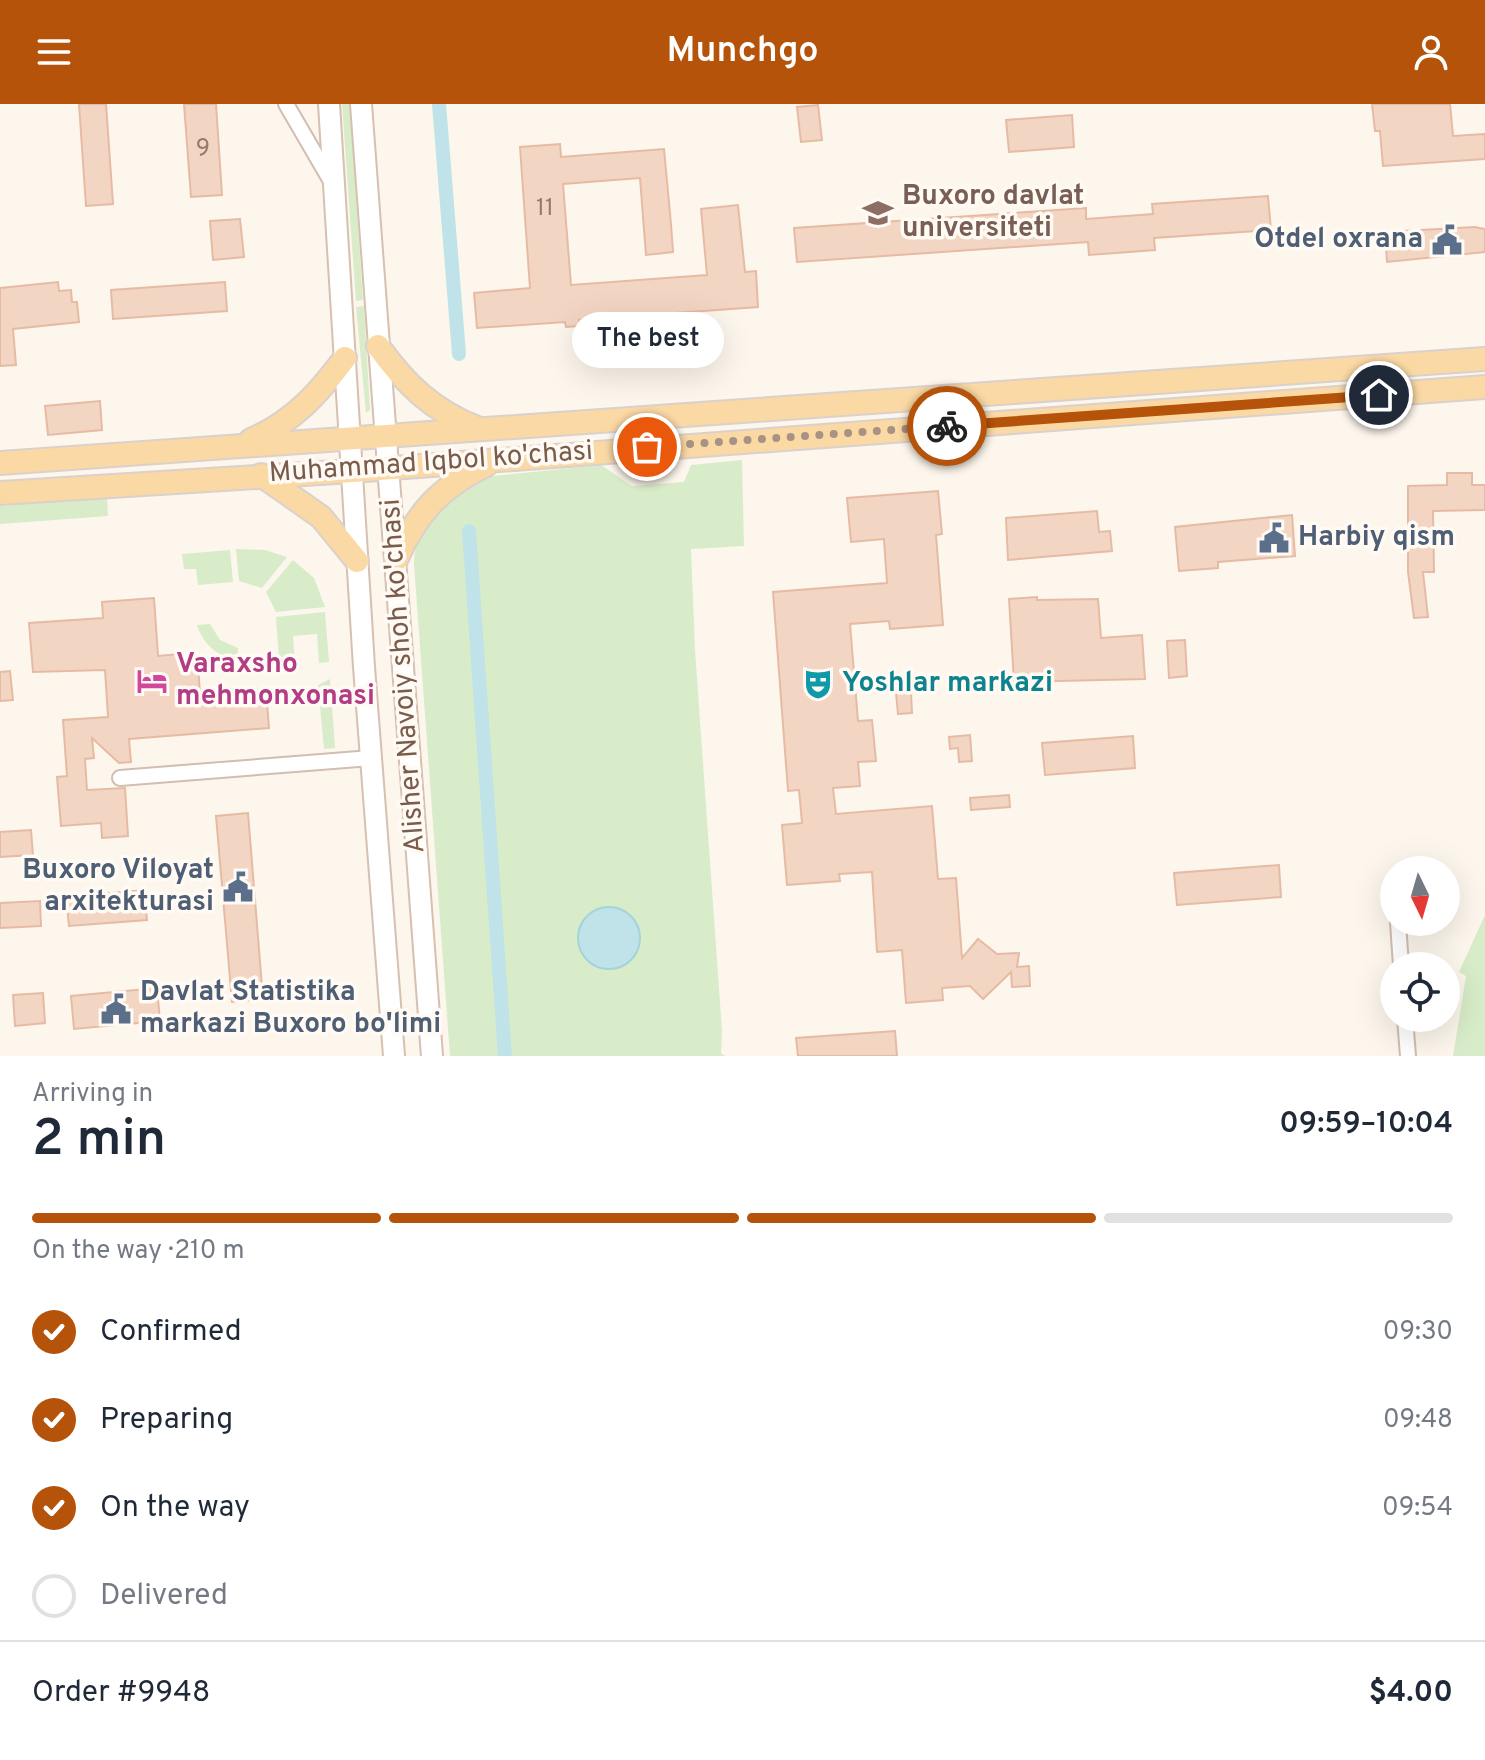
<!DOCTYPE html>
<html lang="en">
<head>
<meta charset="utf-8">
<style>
  body { margin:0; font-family:Overpass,sans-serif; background:#f2f2f3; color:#1f2937; height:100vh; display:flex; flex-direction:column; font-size:30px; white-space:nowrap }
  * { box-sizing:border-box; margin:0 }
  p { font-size:26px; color:#747a83 }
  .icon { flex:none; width:44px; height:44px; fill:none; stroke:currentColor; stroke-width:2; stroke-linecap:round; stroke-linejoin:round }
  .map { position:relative; height:952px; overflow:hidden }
  .drawer { display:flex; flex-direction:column; background:#fff; flex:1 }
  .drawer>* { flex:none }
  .needle { width:52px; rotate:175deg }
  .buttons { position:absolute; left:1380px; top:752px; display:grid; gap:16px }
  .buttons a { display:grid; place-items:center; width:80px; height:80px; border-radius:50%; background:#fff; box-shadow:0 8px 32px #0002; font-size:40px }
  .pin { position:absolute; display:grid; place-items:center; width:68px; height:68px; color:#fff; margin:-34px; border:4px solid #fff; border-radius:50%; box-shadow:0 2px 8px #0007 }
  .courier { position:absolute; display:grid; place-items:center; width:80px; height:80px; margin:-40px; border:6px solid #b45309; border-radius:50%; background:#fff; color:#222; box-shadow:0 2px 10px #0007 }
  .bubble { position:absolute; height:56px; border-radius:28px; background:#fff; box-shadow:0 8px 32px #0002; font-size:26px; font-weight:600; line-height:56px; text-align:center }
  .headline em { font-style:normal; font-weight:600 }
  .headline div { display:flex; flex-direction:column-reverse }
  .headline { display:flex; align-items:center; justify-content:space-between; height:136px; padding:0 32px }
  h1 { font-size:52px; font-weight:600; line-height:60px }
  .bar { display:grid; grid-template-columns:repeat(4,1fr); gap:12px 8px; align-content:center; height:96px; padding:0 32px }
  .bar i { height:10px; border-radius:6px; background:#e0e1e3 }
  .bar .selected { background:#b45309 }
  .bar p { grid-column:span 4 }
  .line { display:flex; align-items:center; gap:20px; padding:0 32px; border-top:2px solid #e0e1e3 }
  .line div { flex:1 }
  ol { padding:0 32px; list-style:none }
  li { display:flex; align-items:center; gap:24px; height:88px }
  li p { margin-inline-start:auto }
  li .icon { padding:8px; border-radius:50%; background:#b45309; color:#fff; stroke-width:4 }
  li:last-child { color:#747a83 }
  li i { width:44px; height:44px; border:4px solid #e0e1e3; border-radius:50% }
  header { display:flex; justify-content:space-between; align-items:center; height:104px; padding:0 32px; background:#b45309; color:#fff; font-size:36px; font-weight:600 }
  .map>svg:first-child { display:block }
</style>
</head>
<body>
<header><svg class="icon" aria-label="menu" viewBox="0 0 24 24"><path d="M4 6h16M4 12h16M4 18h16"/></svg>Munchgo<svg class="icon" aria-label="person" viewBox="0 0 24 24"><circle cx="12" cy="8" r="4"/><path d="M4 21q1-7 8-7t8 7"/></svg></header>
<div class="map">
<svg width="1485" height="952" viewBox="0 0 1485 952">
  <rect width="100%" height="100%" fill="#fdf6ec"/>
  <g fill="#d8ecc9">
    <polygon points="342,0 350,0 363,196 356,197"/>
    <polygon points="364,202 370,306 366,309 356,203"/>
    <path d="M742 356 744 442 691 445 695 546 722 927 721 949 725 952H450L414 460C413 420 455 381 492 372L601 361 632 382 684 378 691 361Z"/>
    <polygon points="107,393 108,412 0,420 0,402"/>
    <polygon points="236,445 265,446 287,453 262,484 239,477"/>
    <polygon points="230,446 233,478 198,481 196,465 184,465 182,450"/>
    <polygon points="293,456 314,474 325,503 276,508 266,488"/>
    <polygon points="325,508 329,558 319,559 317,530 293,532 295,562 273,564 272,555 279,554 276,513"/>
    <path d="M210 520 220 536 238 544 237 557C217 552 203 540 197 521Z"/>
    <polygon points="330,575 335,644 324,645 318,581"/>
    <polygon points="1485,811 1485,952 1453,952 1466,872 1459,868"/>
  </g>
  <circle fill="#bfe3e8" stroke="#a5d3da" stroke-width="2" cx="609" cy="834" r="31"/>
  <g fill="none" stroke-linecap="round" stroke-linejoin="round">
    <g stroke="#bfe3e8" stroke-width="14">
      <polyline points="439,0 459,250"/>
      <polyline points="469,427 505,952"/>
    </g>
  </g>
  <g fill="#f3d5c3" stroke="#e6bba3" stroke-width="2">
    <polygon points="79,0 106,0 113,100 86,102"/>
    <polygon points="184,0 216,0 222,91 191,93"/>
    <polygon points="1372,0 1450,0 1453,32 1485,30 1485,55 1383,62 1380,27 1375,27"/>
    <polygon points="818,1 822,36 801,38 797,3"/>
    <polygon points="1072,11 1074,43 1009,48 1006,16"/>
    <polygon points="560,40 561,53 664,45 671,120 673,148 646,151 640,74 563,80 571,181 707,171 701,105 738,101 745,168 756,167 758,203 579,216 580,222 566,223 565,218 477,224 474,189 530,184 520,43"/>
    <polygon points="1268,92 1271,126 1154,134 1155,146 1089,151 1088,138 797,158 794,124 1086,104 1086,115 1153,110 1152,100"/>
    <polygon points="240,115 244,153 213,156 210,117"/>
    <polygon points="1475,123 1485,125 1485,148 1387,158 1385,128"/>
    <polygon points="58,178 59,187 71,186 72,198 77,198 79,218 13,225 16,261 0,262 0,184"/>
    <polygon points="225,178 227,207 113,215 111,186"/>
    <polygon points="100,297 102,326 48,331 45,302"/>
    <polygon points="1447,369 1472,369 1472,381 1485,381 1485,406 1433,407 1434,468 1423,468 1428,513 1414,514 1408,468 1408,382 1447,381"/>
    <polygon points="938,387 942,430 936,431 943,521 890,525 889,517 850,520 858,617 872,616 876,657 858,658 860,682 833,684 836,710 932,702 938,775 956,774 962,854 978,835 997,850 1019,849 1017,863 1029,862 1030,882 1012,883 1011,868 983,895 970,882 942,884 943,896 906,899 902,846 877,848 872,768 839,770 840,777 787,781 782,721 802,719 799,686 788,687 773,488 887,479 884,435 851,438 847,394"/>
    <polygon points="1097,407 1099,428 1110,427 1112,447 1008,456 1006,414"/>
    <polygon points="1292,411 1295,452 1218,458 1218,464 1179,467 1175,423"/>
    <polygon points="1037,493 1037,496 1098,495 1101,534 1142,531 1145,575 1014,578 1009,495"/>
    <polygon points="154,494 158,552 180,550 181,561 198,560 200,590 266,585 269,624 129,635 131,658 119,659 92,634 94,654 85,655 87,686 125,684 128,732 102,734 101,719 61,722 57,673 67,672 63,616 108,613 105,566 33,568 29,519 103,514 102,498"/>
    <polygon points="1185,536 1187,572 1169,574 1167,537"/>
    <polygon points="10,567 13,596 0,597 0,568"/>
    <polygon points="911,588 912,609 898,610 896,589"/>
    <polygon points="970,631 972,657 959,658 958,644 950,645 949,633"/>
    <polygon points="1133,632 1135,664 1045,671 1042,639"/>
    <polygon points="1009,691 1010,703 971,706 970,694"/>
    <polygon points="248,709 263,895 232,898 216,712"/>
    <polygon points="31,726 33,751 0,753 0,728"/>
    <polygon points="1279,761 1281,793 1177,801 1174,769"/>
    <polygon points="144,786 147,816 69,822 66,793"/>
    <polygon points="40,797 41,822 0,824 0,799"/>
    <polygon points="157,884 160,917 74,925 71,892"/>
    <polygon points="43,889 45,919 15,922 13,891"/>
    <polygon points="895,927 897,952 798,952 796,934"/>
  </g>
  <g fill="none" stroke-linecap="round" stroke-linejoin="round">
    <g stroke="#d1beb0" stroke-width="18">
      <g id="street">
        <polyline points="286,0 332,79"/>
        <polyline points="120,674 371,654"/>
        <polyline points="1398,818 1401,862"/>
        <polyline points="1405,914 1408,952"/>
      </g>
    </g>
    <g stroke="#d6c0b0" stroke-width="24">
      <g id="secondary">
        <polyline points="329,0 364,563 394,952"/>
        <polyline points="361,0 432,952"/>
      </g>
    </g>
    <g stroke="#dad1cd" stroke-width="26">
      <g id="primary">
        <path d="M378 242C405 280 433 307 477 324"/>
        <path d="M251 336C293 318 318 290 345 254"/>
        <polyline points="0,359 1485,255"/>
        <polyline points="261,371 321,413 357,457"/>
        <polyline points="0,389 352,367 1485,283"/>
        <path d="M396 456C416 410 440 383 486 361"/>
      </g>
    </g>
    <use href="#street" stroke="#fff" stroke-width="14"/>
    <use href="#secondary" stroke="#fff" stroke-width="20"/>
    <use href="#primary" stroke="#fbd9a5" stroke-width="22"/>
  </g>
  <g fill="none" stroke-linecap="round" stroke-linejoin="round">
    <polyline stroke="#a89285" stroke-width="8" stroke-dasharray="0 14.4" points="647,343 947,322"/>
    <polyline stroke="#b45309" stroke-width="10" points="947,322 1379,291"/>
  </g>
  <defs>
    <g id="university-bare" transform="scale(2.4)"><path d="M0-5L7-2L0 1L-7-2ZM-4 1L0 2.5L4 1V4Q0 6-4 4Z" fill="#8d6e63" stroke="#fffaf3" stroke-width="2.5" paint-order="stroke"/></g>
    <g id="civic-bare" transform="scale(2.4)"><path d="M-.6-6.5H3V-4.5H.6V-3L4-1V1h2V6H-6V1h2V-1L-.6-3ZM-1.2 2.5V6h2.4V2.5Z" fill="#5c6f8a" stroke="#fffaf3" stroke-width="2.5" paint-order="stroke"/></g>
    <g id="hotel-bare" transform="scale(2.4)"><path d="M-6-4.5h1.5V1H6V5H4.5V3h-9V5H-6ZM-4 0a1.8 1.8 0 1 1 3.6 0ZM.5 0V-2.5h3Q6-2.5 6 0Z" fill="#d1479c" stroke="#fffaf3" stroke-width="2.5" paint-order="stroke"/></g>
    <g id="theatre-bare" transform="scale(2.4)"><path d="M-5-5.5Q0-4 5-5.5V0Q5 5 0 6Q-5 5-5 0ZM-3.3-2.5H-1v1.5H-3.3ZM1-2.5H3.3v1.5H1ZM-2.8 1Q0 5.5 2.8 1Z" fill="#0f9aa8" stroke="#fffaf3" stroke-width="2.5" paint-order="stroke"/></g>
  </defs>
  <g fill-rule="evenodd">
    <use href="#university-bare" x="878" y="109"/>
    <use href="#civic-bare" x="1447" y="136"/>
    <use href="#civic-bare" x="1274" y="434"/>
    <use href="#hotel-bare" x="152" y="577"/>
    <use href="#theatre-bare" x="818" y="580"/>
    <use href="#civic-bare" x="238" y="783"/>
    <use href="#civic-bare" x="116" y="905"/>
  </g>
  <g text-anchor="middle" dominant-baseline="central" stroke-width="7" stroke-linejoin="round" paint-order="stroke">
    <g font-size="24" fill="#987a6a">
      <text x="203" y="45">9</text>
      <text x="545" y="105">11</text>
    </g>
    <g font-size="28" font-weight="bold" fill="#785e54" stroke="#fffaf3" text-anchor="start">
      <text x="902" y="93">Buxoro davlat<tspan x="902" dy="32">universiteti</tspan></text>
    </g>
    <g font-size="28" font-weight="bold" fill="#4e5e75" stroke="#fffaf3" text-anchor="end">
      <text x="1423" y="136">Otdel oxrana</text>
      <text x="1298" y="434" text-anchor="start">Harbiy qism</text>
      <text x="214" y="767">Buxoro Viloyat<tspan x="214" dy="32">arxitekturasi</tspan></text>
      <text x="140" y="889" text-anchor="start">Davlat Statistika<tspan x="140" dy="32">markazi Buxoro bo'limi</tspan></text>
    </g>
    <g font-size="28" fill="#7a5c4d" stroke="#fffaf3">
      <text transform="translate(431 359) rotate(-4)">Muhammad Iqbol ko'chasi</text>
      <text transform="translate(404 572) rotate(-94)">Alisher Navoiy shoh ko'chasi</text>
    </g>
    <g font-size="28" font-weight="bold" fill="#b23c85" stroke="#fffaf3" text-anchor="start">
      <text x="176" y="561">Varaxsho<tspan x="176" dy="32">mehmonxonasi</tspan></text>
    </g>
    <g font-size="28" font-weight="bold" fill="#0d838f" stroke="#fffaf3" text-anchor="start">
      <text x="842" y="580">Yoshlar markazi</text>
    </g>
  </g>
</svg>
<div class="buttons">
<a><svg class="needle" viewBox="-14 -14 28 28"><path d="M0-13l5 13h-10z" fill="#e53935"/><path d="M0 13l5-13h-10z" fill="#747a83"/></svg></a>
<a><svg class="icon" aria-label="locate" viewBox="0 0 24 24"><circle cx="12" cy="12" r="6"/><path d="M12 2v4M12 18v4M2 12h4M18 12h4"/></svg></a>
</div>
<div class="pin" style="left:647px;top:343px;background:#ea580c"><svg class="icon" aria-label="bag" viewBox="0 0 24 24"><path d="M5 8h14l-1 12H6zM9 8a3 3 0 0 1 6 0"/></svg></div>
<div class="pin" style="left:1379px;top:291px;background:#1f2937"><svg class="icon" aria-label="home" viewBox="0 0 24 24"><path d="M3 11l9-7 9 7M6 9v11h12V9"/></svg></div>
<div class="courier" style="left:947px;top:322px"><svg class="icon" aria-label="bike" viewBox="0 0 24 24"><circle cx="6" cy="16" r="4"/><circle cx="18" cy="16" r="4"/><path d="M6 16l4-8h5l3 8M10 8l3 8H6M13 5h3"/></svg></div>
<div class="bubble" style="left:572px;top:208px;width:152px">The best</div>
</div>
<section class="drawer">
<div class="headline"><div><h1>2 min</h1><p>Arriving in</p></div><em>09:59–10:04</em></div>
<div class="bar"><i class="selected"></i><i class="selected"></i><i class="selected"></i><i></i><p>On the way · 210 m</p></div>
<ol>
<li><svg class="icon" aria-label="check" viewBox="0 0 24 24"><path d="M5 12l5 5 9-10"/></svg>Confirmed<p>09:30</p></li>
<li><svg class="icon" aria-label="check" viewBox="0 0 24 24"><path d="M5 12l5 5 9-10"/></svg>Preparing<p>09:48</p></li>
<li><svg class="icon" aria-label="check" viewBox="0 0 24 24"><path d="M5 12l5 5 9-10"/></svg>On the way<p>09:54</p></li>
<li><i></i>Delivered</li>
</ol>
<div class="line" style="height:104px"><div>Order #9948</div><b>$4.00</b></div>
</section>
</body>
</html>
